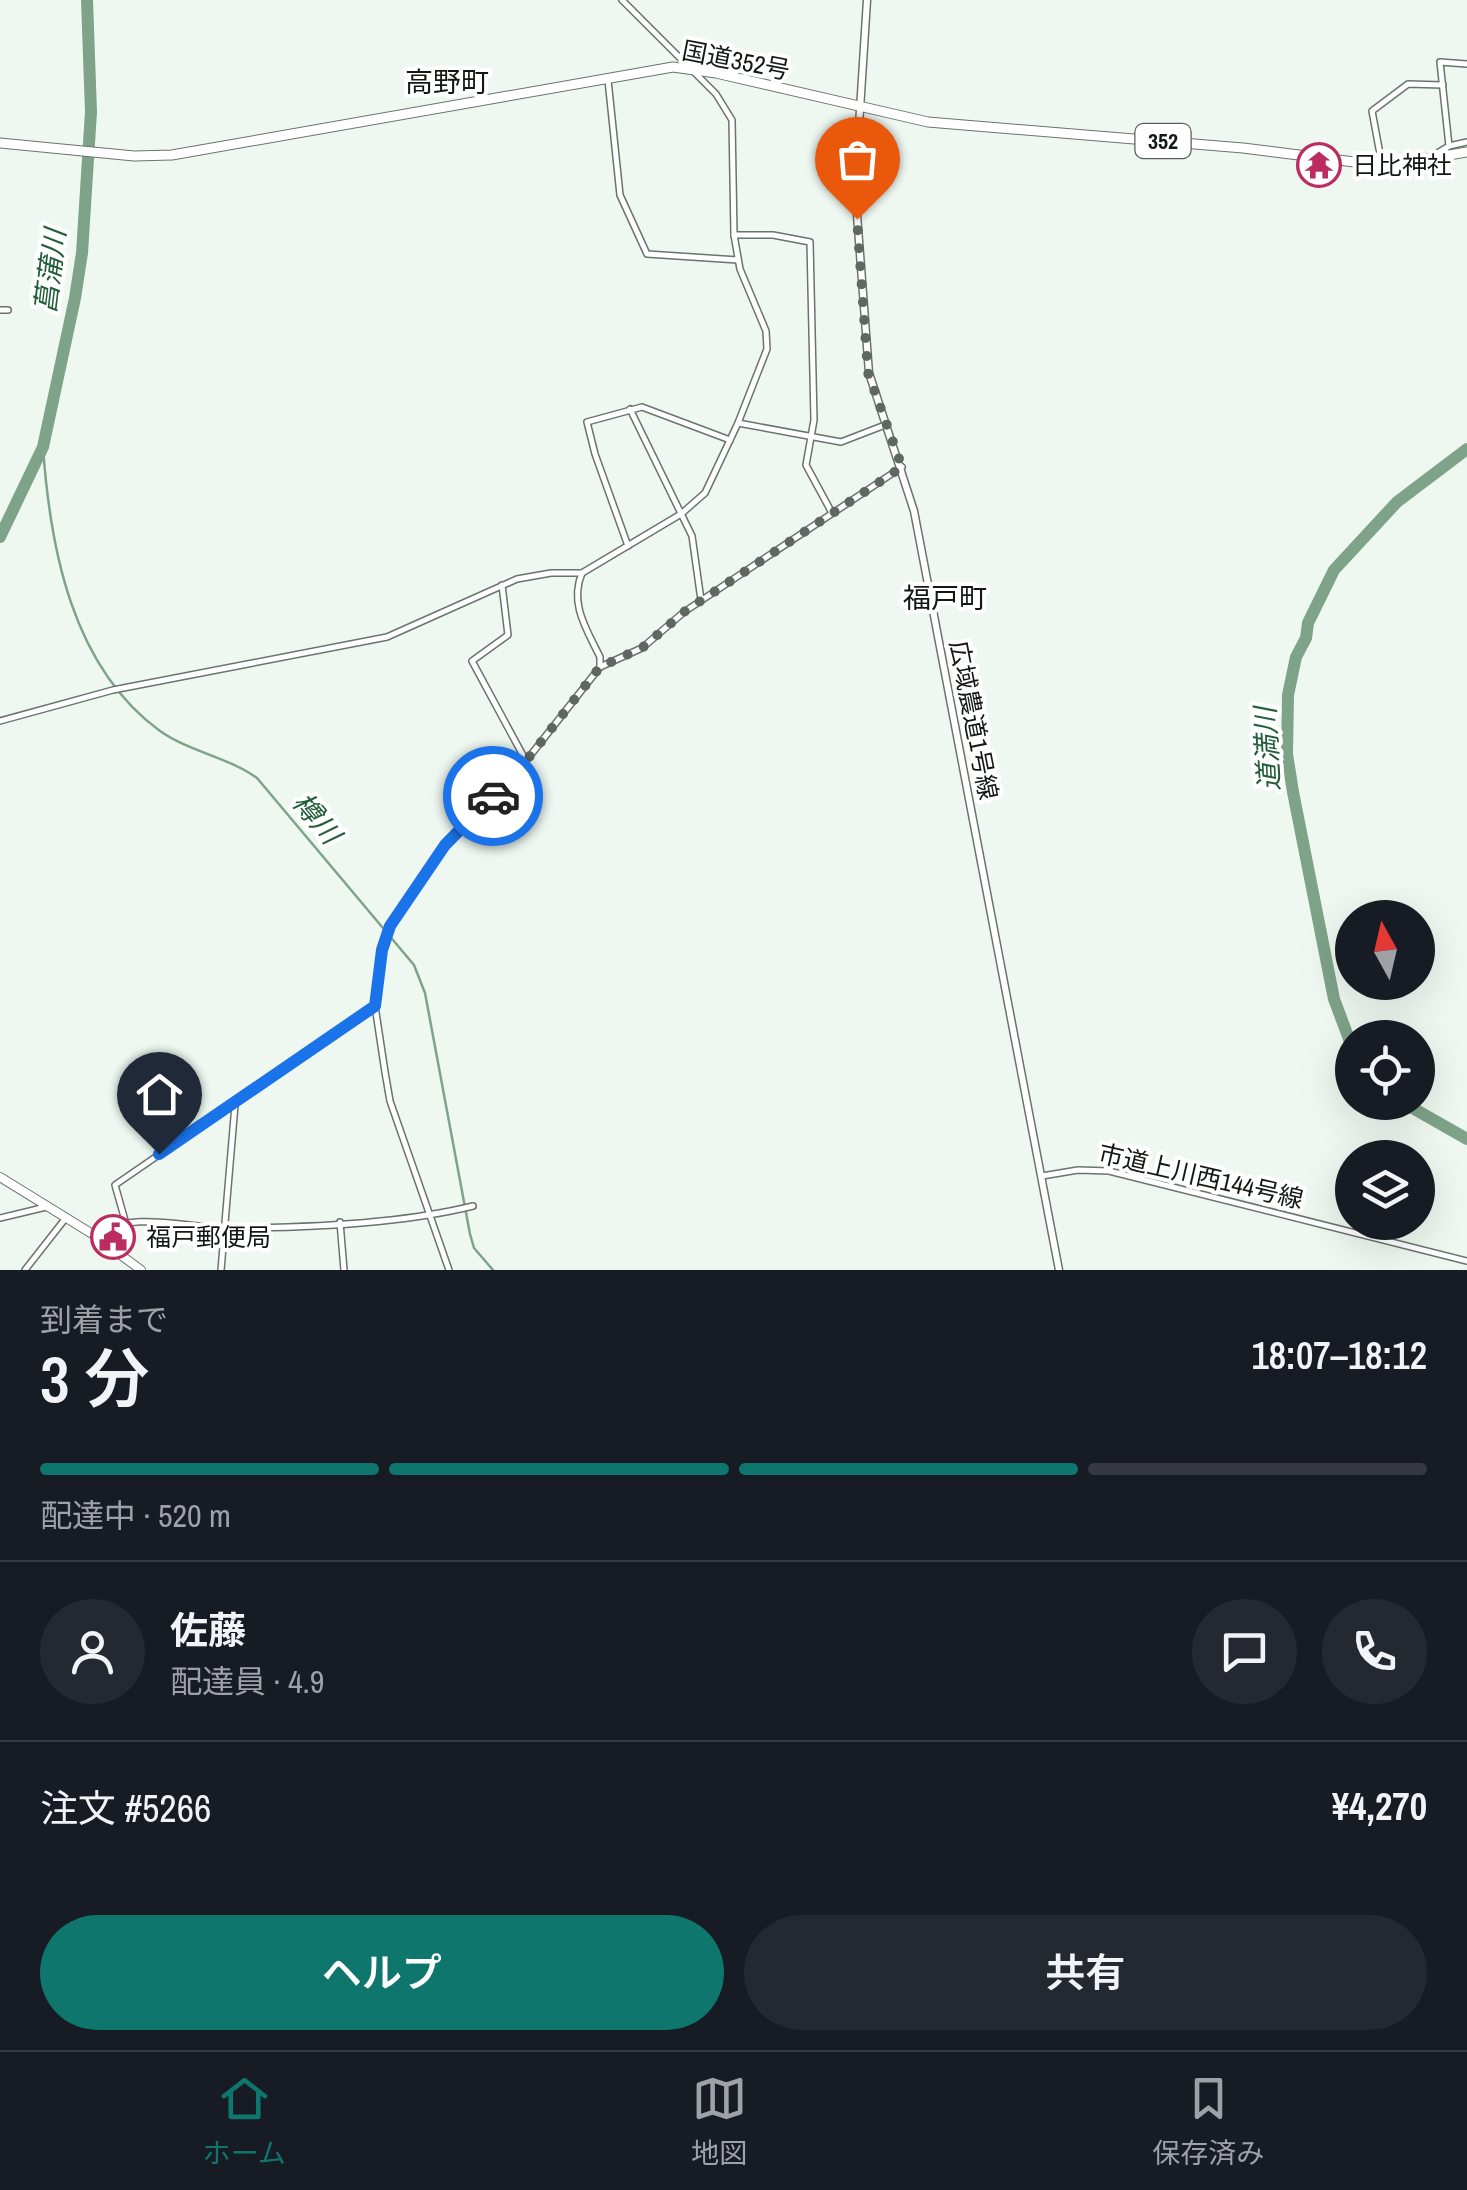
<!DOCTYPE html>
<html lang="ja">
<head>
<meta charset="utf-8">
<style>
  body { margin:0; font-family:"Archivo Narrow","Noto Sans JP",sans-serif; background:#242831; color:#f1f3f6; height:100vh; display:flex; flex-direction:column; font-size:38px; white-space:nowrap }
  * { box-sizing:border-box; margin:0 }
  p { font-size:32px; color:#9ea1a6 }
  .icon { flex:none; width:55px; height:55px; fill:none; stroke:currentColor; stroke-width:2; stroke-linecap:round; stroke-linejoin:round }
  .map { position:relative; height:1270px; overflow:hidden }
  .panel { display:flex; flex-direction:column; background:#171b24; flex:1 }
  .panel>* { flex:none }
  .needle { width:65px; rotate:352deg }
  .fabs { position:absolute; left:1335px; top:900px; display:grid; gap:20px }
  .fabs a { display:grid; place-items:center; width:100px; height:100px; border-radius:50%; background:#171b24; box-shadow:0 10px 40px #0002; font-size:50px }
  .pin { position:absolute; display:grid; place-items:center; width:85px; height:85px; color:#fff; margin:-102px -42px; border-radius:50% 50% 50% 0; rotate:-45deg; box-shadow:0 0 10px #0007 }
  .pin .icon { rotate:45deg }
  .courier { position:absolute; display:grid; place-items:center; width:100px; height:100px; margin:-50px; border:8px solid #1a73e8; border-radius:50%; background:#fff; color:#222; box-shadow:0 2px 12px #0007 }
  .summary em { font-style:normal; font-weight:600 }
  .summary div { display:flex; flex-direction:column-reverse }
  .summary { display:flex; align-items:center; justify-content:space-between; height:170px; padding:0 40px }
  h1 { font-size:65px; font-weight:600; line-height:75px }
  .bar { display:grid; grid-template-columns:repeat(4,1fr); gap:15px 10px; align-content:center; height:120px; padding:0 40px }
  .bar i { height:12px; border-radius:8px; background:#363941 }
  .bar .current { background:#0f766e }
  .bar p { grid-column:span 4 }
  .line { display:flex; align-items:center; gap:25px; padding:0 40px; border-top:2px solid #363941 }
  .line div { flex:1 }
  .round { display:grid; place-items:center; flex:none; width:105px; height:105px; border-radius:52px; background:#242831 }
  .action { display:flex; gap:20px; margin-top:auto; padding:20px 40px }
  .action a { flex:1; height:115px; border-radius:60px; background:#0f766e; color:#fff; font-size:40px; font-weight:600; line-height:115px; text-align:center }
  .action a+a { background:#242831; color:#f1f3f6 }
  .tab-bar { display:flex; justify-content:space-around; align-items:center; height:140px; border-top:2px solid #363941; background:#171b24; font-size:28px; color:#9ea1a6 }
  .tab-bar a { display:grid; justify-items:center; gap:5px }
  .tab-bar .current { color:#0f766e }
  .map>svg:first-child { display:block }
</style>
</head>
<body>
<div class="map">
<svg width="1467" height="1270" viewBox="0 0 1467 1270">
  <rect width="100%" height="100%" fill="#eef8f1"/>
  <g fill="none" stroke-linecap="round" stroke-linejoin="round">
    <path stroke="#7ea389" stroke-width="2.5" d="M43 447C50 548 72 667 160 731 190 752 228 757 257 778L414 965 425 993 470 1234 474 1248 493 1270"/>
    <g stroke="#7ea389" stroke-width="12">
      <polyline points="0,537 43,447 75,298 82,253 91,112 87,0"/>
      <polyline points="1352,1047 1334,999 1293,792 1287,754 1288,695 1296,657 1306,638 1308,623 1334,570 1397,502 1467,449"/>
      <polyline points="1402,1102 1467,1139"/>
    </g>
    <g stroke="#6a736d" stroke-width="8">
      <g id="minor">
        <polyline points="608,80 620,195 647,254 738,260"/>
        <polyline points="1449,146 1467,142"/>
        <polyline points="1436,154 1449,146 1440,62 1467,64"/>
        <polyline points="1377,164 1380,154 1372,111 1408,84 1443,85"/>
        <polyline points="734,235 773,235 810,242 814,420 806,465 832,513"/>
        <polyline points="0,310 8,310"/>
        <polyline points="630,409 692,536 701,600"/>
        <polyline points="738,423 841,442 885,425"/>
        <polyline points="628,546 595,454 587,422 642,407 730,440"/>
        <path d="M582 573C569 604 587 630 600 657V667"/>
        <polyline points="502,585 508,635 472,661 526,761"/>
        <polyline points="0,721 113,690 387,637 517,579 551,573 582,573 681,514 705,493 738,423 767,349 766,331 740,269 734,235 732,120 716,94 622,0"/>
        <polyline points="1042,1176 1078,1170 1109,1171 1467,1261"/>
        <polyline points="0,1218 46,1207"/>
        <polyline points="340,1222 344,1270"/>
        <polyline points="126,1224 115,1185 375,1006"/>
        <path d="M95 1234C132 1211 183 1227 225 1228 300 1228 400 1224 473 1206"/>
        <polyline points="25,1270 65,1219"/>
        <polyline points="221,1270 235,1105"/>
        <polyline points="449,1270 390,1101 385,1072 375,1006 381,950 390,926 445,845 526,761 600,667 642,648 684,612 902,467"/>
      </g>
    </g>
    <g stroke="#6a736d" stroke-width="9">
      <polyline id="tertiary" points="867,0 855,188 869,373 914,511 1059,1270"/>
    </g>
    <g stroke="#6a736d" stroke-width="10">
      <polyline id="primary" points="0,1177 94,1235 141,1270"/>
    </g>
    <g stroke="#6a736d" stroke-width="11">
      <polyline id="trunk" points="0,143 134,156 172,155 673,67 716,73 928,122 1243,148 1386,166 1467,152"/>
    </g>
    <use href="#minor" stroke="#fff" stroke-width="5"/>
    <use href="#tertiary" stroke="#fff" stroke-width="6"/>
    <use href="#primary" stroke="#fff" stroke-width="8"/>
    <use href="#trunk" stroke="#fff" stroke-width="9"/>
  </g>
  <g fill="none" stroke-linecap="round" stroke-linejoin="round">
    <polyline stroke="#606662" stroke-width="10" stroke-dasharray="0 18" points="493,796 526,761 600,667 642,648 684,612 902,467 868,373 857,219"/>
    <polyline stroke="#1a73e8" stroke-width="12" points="159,1154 375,1006 382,950 390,926 445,845 493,796"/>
  </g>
  <defs>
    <g id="temple-ring" transform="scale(2.25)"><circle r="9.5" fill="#fff" stroke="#bb2d5f" stroke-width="1.5"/><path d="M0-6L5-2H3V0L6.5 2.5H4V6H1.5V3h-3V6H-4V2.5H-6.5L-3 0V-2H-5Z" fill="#bb2d5f"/></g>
    <g id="civic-ring" transform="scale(2.25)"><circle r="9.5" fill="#fff" stroke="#bb2d5f" stroke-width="1.5"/><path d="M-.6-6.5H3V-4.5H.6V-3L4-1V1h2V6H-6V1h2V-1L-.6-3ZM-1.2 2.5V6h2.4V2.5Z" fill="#bb2d5f"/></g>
  </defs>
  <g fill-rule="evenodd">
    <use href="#temple-ring" x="1319" y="165"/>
    <use href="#civic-ring" x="113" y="1237"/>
  </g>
  <g text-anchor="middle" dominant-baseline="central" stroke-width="8" stroke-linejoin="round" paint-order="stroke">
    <rect fill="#fff" stroke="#5a5d5b" stroke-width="2.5" x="1135.5" y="124" width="55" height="34" rx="8"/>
    <g font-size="22" font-weight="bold" fill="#141815">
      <text x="1163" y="141">352</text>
    </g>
    <g font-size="25" fill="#141815" stroke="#fff">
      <text transform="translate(736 60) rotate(11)">国道352号</text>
      <text transform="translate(974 720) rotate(79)">広域農道1号線</text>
      <text transform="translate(1201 1176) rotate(13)">市道上川西144号線</text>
    </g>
    <g font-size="25" fill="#141815" stroke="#fff" text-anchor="start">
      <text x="1352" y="165">日比神社</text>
      <text x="146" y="1237">福戸郵便局</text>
    </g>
    <g font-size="28" fill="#141815" stroke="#fff">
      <text x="447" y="82">高野町</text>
      <text x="945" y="598">福戸町</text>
    </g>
    <g font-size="28" font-style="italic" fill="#235e3b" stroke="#fff">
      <text transform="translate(50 271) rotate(-83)">菖蒲川</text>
      <text transform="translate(1267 749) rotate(-93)">道満川</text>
      <text transform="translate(317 818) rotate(50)">樽川</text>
    </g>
  </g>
</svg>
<div class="fabs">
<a><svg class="needle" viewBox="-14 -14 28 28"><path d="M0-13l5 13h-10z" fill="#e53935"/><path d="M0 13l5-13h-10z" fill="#9ea1a6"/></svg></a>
<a><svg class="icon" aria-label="locate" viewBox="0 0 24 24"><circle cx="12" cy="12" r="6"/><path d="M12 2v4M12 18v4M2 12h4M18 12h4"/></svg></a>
<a><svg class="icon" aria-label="layers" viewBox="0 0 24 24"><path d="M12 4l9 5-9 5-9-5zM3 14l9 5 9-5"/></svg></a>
</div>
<div class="pin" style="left:857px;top:219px;background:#ea580c"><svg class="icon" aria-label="bag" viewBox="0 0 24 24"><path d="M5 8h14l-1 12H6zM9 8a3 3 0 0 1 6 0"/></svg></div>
<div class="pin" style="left:159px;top:1154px;background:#1f2937"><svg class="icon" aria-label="home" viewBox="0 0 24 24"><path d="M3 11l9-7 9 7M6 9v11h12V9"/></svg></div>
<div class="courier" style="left:493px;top:796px"><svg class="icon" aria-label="car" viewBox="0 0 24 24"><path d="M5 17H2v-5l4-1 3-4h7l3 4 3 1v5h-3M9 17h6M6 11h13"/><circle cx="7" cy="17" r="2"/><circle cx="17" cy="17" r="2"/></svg></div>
</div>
<section class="panel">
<div class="summary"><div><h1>3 分</h1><p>到着まで</p></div><em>18:07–18:12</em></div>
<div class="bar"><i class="current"></i><i class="current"></i><i class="current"></i><i></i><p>配達中 · 520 m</p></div>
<div class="line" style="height:180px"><a class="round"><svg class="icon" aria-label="person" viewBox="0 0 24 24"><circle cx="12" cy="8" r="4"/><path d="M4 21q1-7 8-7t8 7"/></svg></a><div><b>佐藤</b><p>配達員 · 4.9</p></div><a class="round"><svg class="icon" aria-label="chat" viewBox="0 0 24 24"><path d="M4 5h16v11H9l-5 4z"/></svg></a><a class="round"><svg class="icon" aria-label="phone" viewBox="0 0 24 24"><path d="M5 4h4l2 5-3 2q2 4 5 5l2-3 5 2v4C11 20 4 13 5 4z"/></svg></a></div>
<div class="line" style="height:130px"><div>注文 #5266</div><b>¥4,270</b></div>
<div class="action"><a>ヘルプ</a><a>共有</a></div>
</section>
<nav class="tab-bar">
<a class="current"><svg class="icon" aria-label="home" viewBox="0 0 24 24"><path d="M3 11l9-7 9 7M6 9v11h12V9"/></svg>ホーム</a>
<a><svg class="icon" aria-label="map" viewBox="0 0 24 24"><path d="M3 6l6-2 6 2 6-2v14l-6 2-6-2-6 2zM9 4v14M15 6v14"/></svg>地図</a>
<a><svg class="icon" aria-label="saved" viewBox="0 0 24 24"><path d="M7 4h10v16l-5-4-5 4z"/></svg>保存済み</a>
</nav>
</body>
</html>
